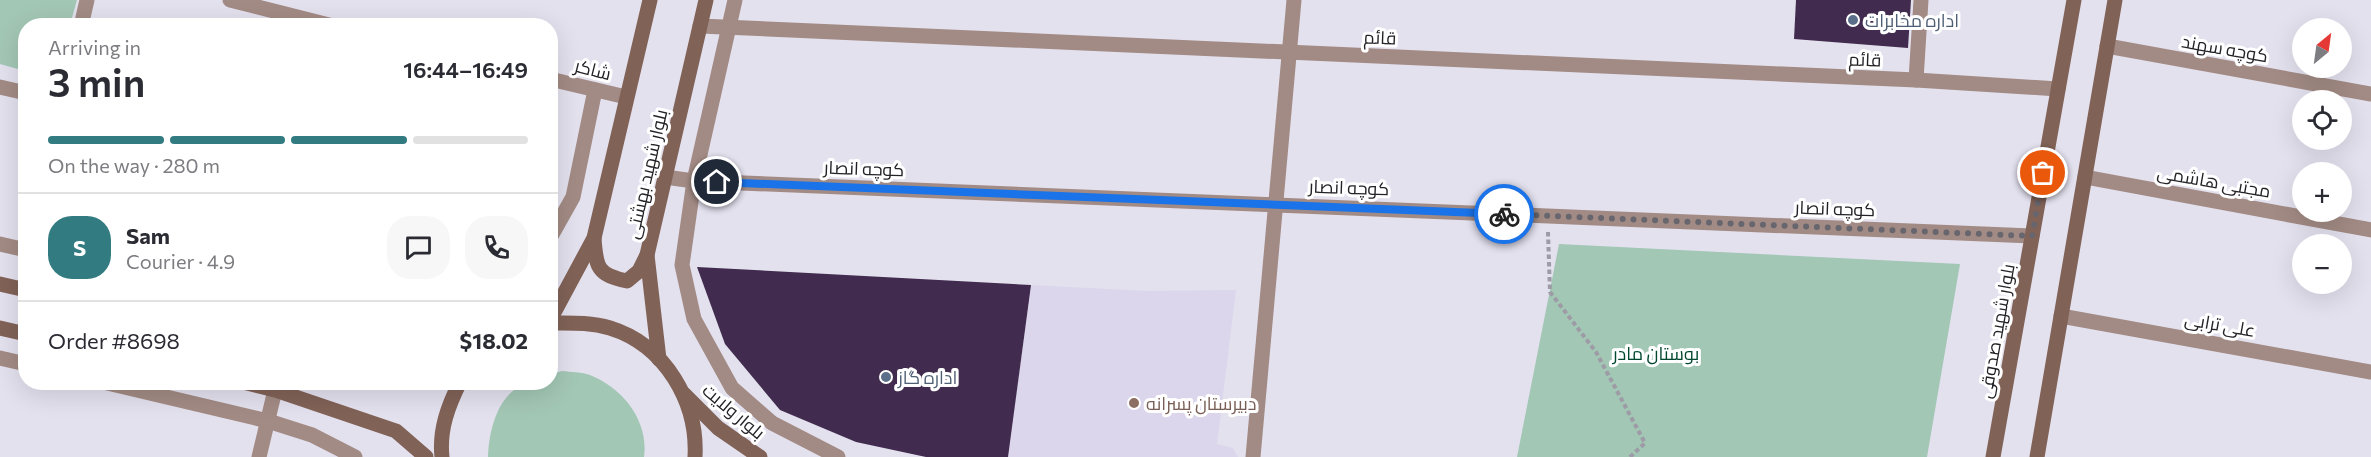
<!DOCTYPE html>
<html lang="en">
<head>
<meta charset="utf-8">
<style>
  body { margin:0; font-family:Commissioner,Cairo,sans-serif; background:#f7f7f7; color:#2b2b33; height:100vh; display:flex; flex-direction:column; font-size:22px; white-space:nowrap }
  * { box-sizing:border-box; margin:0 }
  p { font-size:20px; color:#7c7c81 }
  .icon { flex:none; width:33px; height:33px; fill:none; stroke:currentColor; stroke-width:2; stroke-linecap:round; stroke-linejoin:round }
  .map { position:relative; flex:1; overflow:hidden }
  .side { position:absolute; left:18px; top:18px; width:540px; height:372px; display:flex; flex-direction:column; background:#fff; border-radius:24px; box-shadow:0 6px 24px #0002 }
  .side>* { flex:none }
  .needle { width:39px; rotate:29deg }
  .tools { position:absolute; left:2292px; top:18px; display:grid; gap:12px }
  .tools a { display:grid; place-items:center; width:60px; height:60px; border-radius:50%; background:#fff; box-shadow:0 6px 24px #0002; font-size:30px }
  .pin { position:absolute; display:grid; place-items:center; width:51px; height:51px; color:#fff; margin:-26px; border:3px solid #fff; border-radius:50%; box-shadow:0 2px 6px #0007 }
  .courier { position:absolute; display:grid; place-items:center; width:60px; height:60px; margin:-30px; border:4px solid #1a73e8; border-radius:50%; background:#fff; color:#222; box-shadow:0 2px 8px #0007 }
  .head em { font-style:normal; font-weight:600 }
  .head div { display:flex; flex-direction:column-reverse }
  .head { display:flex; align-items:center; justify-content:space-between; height:102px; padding:0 30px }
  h1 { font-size:39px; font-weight:600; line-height:45px }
  .bar { display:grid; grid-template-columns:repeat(4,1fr); gap:9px 6px; align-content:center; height:72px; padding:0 30px }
  .bar i { height:8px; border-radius:4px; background:#e1e1e2 }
  .bar .on { background:#327b81 }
  .bar p { grid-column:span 4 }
  .line { display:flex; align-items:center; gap:15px; padding:0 30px; border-top:2px solid #e1e1e2 }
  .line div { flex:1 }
  .round { display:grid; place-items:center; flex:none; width:63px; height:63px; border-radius:24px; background:#f7f7f7 }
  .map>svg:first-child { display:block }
</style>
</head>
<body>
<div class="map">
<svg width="2371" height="457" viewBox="0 0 2371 457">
  <rect width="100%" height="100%" fill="#e4e1ef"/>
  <polygon fill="#dbd6eb" points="1031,285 1148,291 1236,290 1217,444 1233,448 1238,457 1008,457"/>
  <g fill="#a3c7b5">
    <polygon points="0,0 77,0 70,25 26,26 25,71 0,64"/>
    <polygon points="1559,244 1960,264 1927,457 1517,457"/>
    <path d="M562 371C571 372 582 372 590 375 623 388 649 421 644 457H488C489 431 497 394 526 383 533 381 543 382 550 382L551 374Z"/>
  </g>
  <g fill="#412b4e">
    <polygon points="1796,0 1911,0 1908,48 1794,39"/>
    <polygon points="697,267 1031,285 1008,457 926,457 856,442 780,410 725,344"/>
  </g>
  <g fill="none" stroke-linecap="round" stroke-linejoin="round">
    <polyline stroke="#9d9ba5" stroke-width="4" stroke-dasharray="4.5 3" stroke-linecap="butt" points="1548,232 1550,292 1596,352 1645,443 1630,457"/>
    <g stroke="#a28b84" stroke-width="15">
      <polyline points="230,0 333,26"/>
      <polyline points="735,0 694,181 682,265 694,319 732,388 772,423 838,457"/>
      <polyline points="81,26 87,0"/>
      <polyline points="700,26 1916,80 2058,89"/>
      <polyline points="2107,46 2371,94"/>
      <polyline points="550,79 626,97"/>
      <polyline points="1916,80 1921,0"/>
      <polyline points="0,87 26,93"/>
      <polyline points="665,177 694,181 2032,236"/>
      <polyline points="2085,177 2371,230"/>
      <polyline points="550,238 573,197 595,90"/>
      <polyline points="0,244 26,250"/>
      <polyline points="2061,316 2371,372"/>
      <polyline points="0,358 26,364"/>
      <polyline points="103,382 268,421 312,435 355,457"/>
      <polyline points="259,457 275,390"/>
      <polyline points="1253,457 1294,0"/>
    </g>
    <g stroke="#816257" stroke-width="15">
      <path d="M594 238C596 267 597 275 627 281L639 271 647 255"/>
      <polyline points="0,284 26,290"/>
      <polyline points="550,320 594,238 650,0"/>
      <path d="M550 323C571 323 590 322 610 328 665 345 698 402 695 457"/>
      <polyline points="0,328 26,334"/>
      <polyline points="659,359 647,255 706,0"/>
      <polyline points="243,382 275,390 396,431 426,457"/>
      <polyline points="684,394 718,428 760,457"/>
      <path d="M442 457C439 430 448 406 460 382"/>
      <polyline points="1993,457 2074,0"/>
      <polyline points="2037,457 2115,0"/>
    </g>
  </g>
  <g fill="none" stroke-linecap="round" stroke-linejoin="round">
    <polyline stroke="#67656d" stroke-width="6" stroke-dasharray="0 10.8" points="1504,214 2032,236 2043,173"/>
    <polyline stroke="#1a73e8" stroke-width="8" points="717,182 1504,214"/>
  </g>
  <g fill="#5c6f8a" stroke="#fff" stroke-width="2">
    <circle cx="1853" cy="20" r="6"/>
    <circle cx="886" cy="377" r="6"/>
  </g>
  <circle fill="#8d6e63" stroke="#fff" stroke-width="2" cx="1134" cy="403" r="6"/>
  <g text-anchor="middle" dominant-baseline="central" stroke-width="6" stroke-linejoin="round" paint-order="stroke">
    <g font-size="18" fill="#4e5e75" stroke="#fff" text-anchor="start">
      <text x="1865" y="20">اداره مخابرات</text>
      <text x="898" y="377">اداره گاز</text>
    </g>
    <g font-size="18" fill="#232227" stroke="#fff">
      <text transform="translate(1380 37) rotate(2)">قائم</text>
      <text transform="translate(2225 48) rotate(10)">کوچه سهند</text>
      <text transform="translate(1865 59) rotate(2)">قائم</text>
      <text transform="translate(593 69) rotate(14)">شاکر</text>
      <text transform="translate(864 168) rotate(2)">کوچه انصار</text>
      <text transform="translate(646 174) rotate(-77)">بلوار شهید بهشتی</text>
      <text transform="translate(2214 181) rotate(10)">مجتبی هاشمی</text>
      <text transform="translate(1349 187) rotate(2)">کوچه انصار</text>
      <text transform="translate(1835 208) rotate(2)">کوچه انصار</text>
      <text transform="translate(2220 324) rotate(10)">علی ترابی</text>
      <text transform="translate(1996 331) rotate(-80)">بلوار شهید صدوقی</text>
      <text transform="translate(734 411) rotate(40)">بلوار ولایت</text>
    </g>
    <g font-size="18" fill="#004730" stroke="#fff">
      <text x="1656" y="353">بوستان مادر</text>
    </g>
    <g font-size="18" fill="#785e54" stroke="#fff" text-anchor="start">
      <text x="1146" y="403">دبیرستان پسرانه</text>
    </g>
  </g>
</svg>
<div class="tools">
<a><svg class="needle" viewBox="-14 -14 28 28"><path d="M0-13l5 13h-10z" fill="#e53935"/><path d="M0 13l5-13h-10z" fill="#7c7c81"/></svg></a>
<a><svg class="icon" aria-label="locate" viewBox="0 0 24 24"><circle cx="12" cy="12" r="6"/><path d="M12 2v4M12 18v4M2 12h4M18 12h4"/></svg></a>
<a>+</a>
<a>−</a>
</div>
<div class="pin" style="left:2043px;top:173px;background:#ea580c"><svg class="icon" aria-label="bag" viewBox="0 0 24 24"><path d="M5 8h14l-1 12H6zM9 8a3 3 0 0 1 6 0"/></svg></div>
<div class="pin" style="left:717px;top:182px;background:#1f2937"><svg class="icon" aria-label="home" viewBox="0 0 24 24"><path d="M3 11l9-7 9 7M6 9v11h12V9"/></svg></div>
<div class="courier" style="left:1504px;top:214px"><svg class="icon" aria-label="bike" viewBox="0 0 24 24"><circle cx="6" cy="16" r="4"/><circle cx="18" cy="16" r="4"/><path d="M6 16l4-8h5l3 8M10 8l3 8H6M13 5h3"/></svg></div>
<section class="side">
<div class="head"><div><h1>3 min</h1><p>Arriving in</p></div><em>16:44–16:49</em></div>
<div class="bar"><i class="on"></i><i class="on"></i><i class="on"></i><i></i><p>On the way · 280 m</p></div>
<div class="line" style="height:108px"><b class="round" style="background:#327b81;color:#fff">S</b><div><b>Sam</b><p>Courier · 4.9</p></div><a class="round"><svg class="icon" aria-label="chat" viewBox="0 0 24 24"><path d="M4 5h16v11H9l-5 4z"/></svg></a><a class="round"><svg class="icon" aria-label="phone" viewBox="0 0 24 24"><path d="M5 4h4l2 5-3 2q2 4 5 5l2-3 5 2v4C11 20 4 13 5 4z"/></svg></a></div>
<div class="line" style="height:78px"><div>Order #8698</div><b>$18.02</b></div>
</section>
</div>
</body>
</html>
